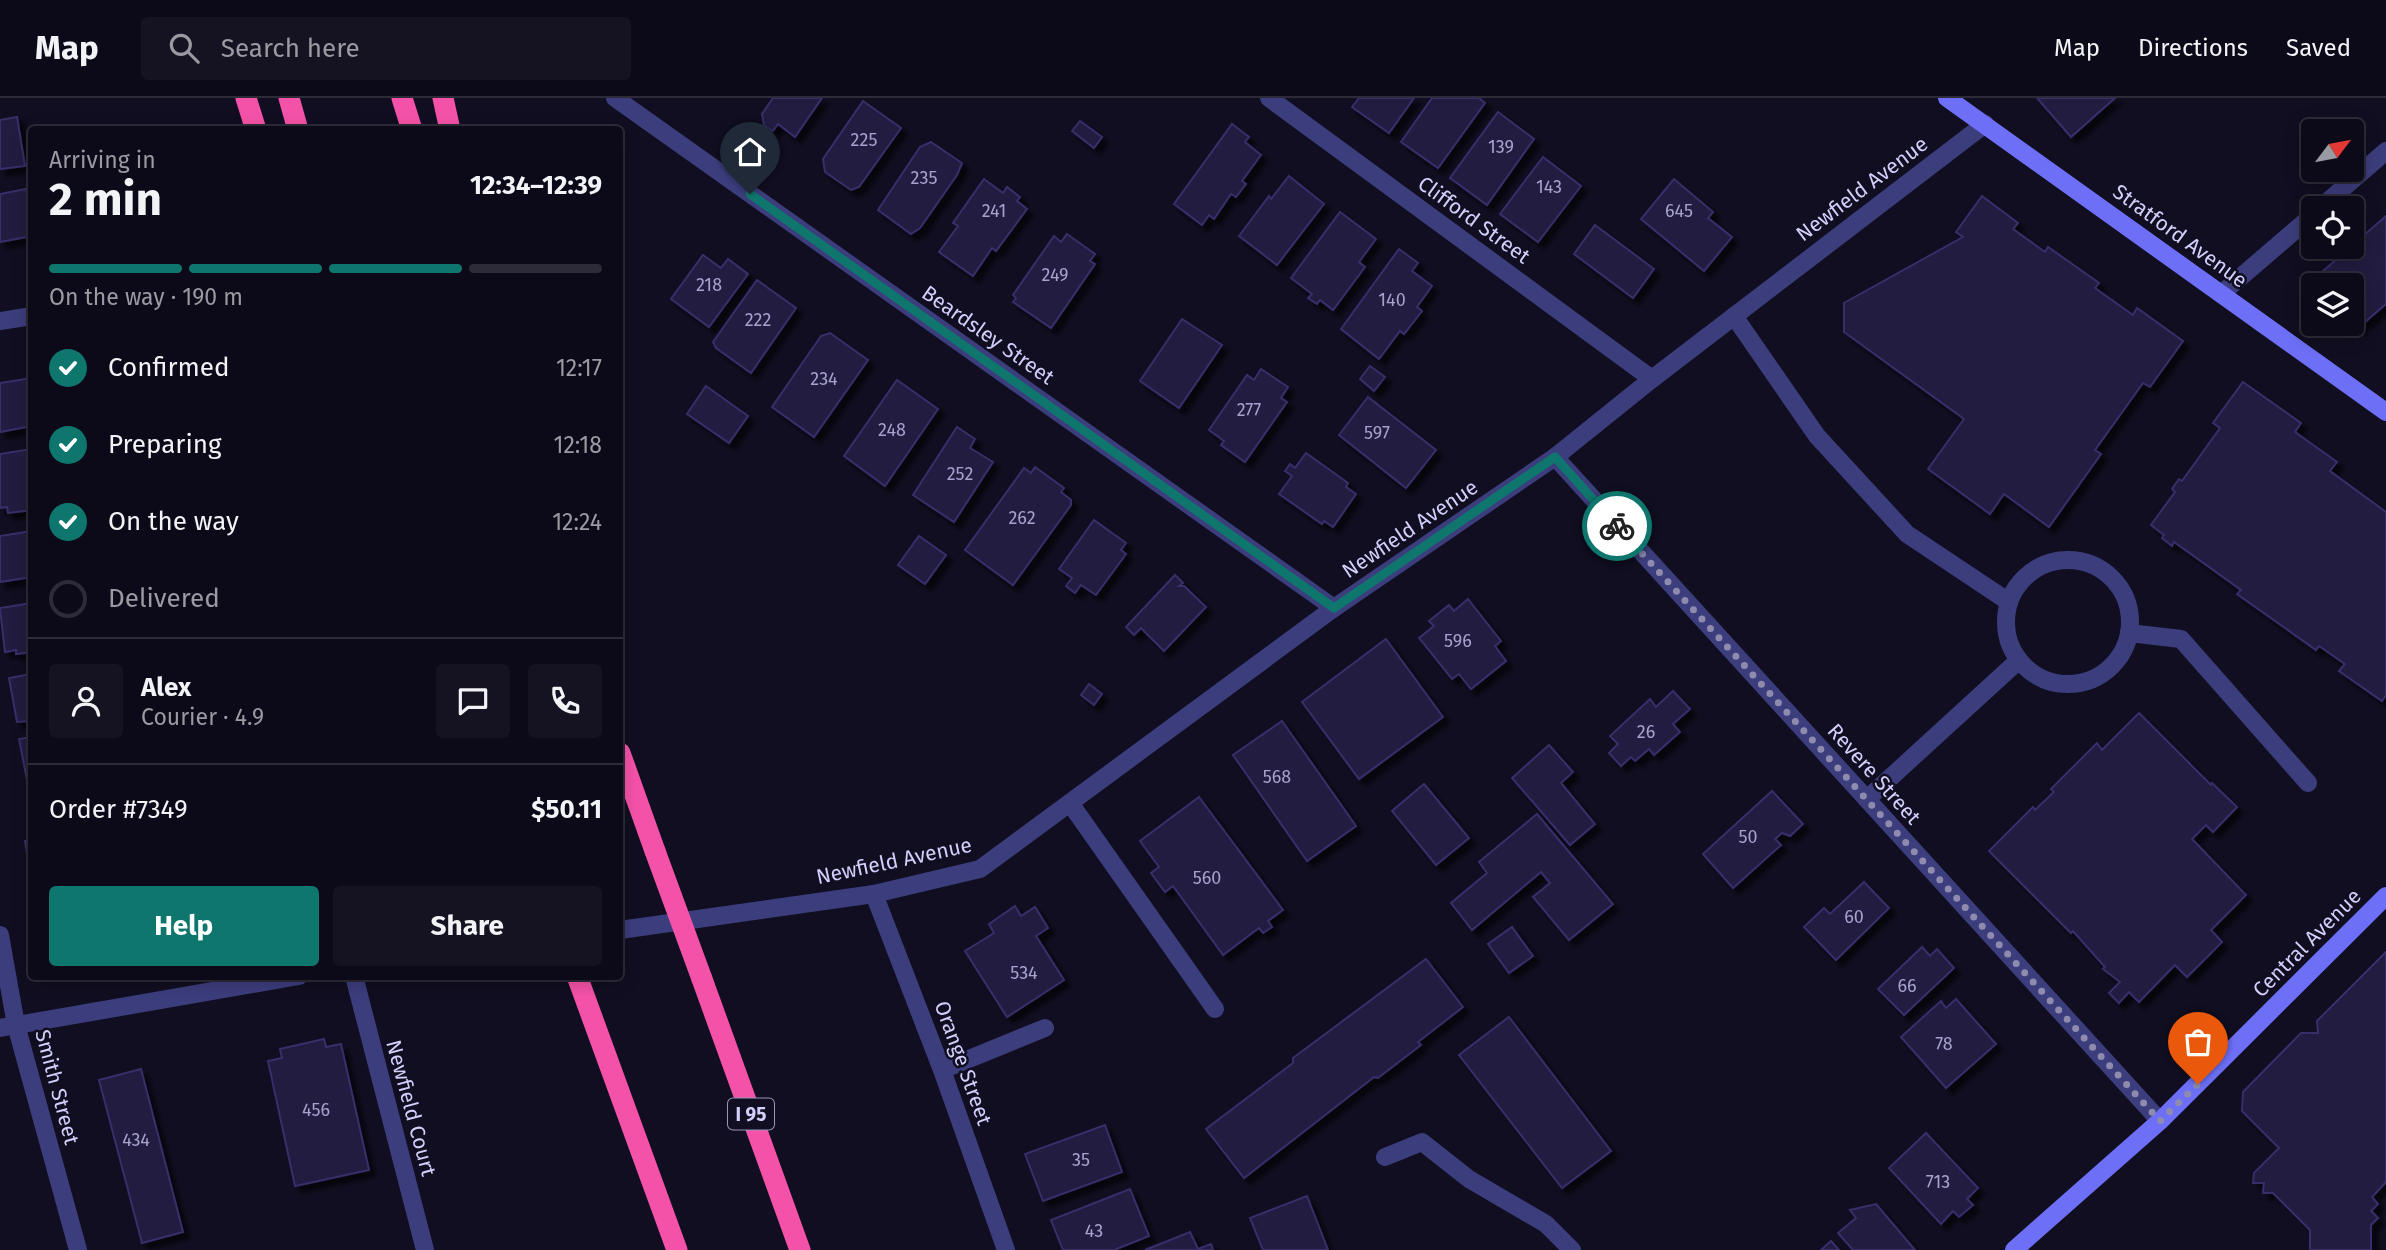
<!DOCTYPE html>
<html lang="en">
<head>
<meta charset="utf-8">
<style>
  body { margin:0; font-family:"Fira Sans",sans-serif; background:#151321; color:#f1f3f6; height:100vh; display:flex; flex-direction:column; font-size:26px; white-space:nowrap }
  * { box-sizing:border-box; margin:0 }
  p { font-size:23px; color:#9a9aa2 }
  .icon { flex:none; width:38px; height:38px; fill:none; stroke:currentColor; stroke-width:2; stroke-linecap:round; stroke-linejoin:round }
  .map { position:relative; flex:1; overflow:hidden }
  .side { position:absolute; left:28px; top:28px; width:595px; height:854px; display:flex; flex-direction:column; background:#0c0a18; border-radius:7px; box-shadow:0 4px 18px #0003,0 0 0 2px #2c2b37 }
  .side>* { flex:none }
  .needle { width:46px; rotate:58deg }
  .tools { position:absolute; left:2301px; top:21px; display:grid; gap:14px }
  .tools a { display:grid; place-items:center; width:63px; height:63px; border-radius:7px; background:#0c0a18; box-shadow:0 4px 18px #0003,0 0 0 2px #2c2b37; font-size:35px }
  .pin { position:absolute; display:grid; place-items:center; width:60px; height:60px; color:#fff; margin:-72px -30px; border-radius:50% 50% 50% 0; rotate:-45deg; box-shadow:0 0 7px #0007 }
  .pin .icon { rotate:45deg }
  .courier { position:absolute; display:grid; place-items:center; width:70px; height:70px; margin:-35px; border:5px solid #0f766e; border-radius:50%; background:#fff; color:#222; box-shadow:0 2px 9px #0007 }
  .headline em { font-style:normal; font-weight:700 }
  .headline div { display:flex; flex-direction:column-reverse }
  .headline { display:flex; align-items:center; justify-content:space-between; height:119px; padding:0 21px }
  h1 { font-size:46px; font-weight:700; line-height:52px }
  .bar { display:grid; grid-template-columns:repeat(4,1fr); gap:10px 7px; align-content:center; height:84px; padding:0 21px }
  .bar i { height:9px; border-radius:5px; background:#2c2b37 }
  .bar .selected { background:#0f766e }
  .bar p { grid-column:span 4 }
  .line { display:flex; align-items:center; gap:18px; padding:0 21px; border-top:2px solid #2c2b37 }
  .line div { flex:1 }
  .round { display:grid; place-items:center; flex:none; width:74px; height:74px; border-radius:7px; background:#151321 }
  ol { padding:0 21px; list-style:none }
  li { display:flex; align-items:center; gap:21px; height:77px }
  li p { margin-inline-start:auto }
  li .icon { padding:7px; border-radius:50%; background:#0f766e; color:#fff; stroke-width:4 }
  li:last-child { color:#9a9aa2 }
  li i { width:38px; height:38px; border:4px solid #2c2b37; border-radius:50% }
  .cta { display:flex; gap:14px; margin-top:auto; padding:14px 21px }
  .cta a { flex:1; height:80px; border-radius:7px; background:#0f766e; color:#fff; font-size:28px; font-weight:700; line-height:80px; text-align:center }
  .cta a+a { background:#151321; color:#f1f3f6 }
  header { display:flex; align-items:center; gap:42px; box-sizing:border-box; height:98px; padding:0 35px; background:#0c0a18; border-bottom:2px solid #2c2b37 }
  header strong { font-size:33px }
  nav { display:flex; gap:38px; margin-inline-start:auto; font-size:24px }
  .search { width:490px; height:63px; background:#151321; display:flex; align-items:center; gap:18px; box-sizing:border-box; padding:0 24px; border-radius:7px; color:#9a9aa2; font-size:26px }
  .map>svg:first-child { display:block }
</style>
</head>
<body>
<header>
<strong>Map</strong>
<div class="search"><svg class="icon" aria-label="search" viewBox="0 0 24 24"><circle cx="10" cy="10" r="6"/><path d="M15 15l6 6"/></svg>Search here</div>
<nav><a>Map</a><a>Directions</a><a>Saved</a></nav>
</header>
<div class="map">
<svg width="2386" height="1152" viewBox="0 0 2386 1152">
  <defs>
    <filter id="shadow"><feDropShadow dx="6" dy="6" stdDeviation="2" flood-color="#0009"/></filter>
  </defs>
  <rect width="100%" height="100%" fill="#100e20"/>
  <g fill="#211b3f" stroke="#382f6a" stroke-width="2" filter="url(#shadow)">
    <polygon points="773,0 822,0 795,39 778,26 773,33 764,27 762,16"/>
    <polygon points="1359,0 1414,0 1389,35 1352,9"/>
    <polygon points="1432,0 1479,0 1485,5 1438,70 1401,44"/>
    <polygon points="2037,0 2115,0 2071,39"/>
    <polygon points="863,3 901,30 859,89 851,92 825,74 823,61"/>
    <polygon points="1498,14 1534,41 1487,107 1450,80"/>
    <polygon points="17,19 25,68 0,71 0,22"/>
    <polygon points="1080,23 1102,39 1094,50 1072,33"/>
    <polygon points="1232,26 1249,39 1245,44 1261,57 1242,83 1246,86 1236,99 1231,96 1214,121 1209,117 1202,127 1174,106"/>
    <polygon points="931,44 962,65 957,77 920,130 911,136 878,112 920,49"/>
    <polygon points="1543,59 1581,88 1538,144 1500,116"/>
    <polygon points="1289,78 1324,106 1277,167 1239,138 1269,98 1271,101"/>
    <polygon points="984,81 1003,95 1007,89 1020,99 1017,103 1027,111 996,153 992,150 973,178 939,154 958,128 953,125"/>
    <polygon points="1674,81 1713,114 1708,120 1732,139 1704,173 1641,121"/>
    <polygon points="26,91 32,122 32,138 0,144 0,96"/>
    <polygon points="1982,98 2018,125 2013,131 2045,154 2048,149 2099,185 2095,190 2133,217 2137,210 2183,243 2150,289 2143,285 2095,352 2101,356 2049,429 2004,396 1990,416 1928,371 1964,321 1844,234 1844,205 1963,139 1956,134"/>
    <polygon points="1340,114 1376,141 1359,164 1365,169 1333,212 1320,202 1317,206 1308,200 1312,196 1291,180"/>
    <polygon points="2386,118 2386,206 2358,230 2352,223 2352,187 2320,187 2314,181"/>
    <polygon points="1595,127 1654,171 1633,200 1574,156"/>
    <polygon points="1067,136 1095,156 1090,163 1095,166 1051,230 1013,204 1016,200 1013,197 1054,138 1061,144"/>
    <polygon points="1399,151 1418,165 1412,173 1432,188 1417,209 1422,213 1404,236 1400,233 1379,261 1341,231"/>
    <polygon points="703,157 721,170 728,161 748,176 709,229 671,201"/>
    <polygon points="757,182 796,210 751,275 716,250 713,244"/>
    <polygon points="1182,221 1222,247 1179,310 1140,283"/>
    <polygon points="830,235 868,262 814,339 772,309 821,238"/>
    <polygon points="1370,268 1385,279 1374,293 1360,281"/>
    <polygon points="1261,271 1288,289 1281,300 1287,304 1245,364 1221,347 1224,343 1209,332 1247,277 1254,282"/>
    <polygon points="32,280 32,328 0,334 0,285"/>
    <polygon points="897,282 938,311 885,388 844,358"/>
    <polygon points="2243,284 2301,325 2295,334 2337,364 2330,373 2386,414 2386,597 2382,603 2339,573 2345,566 2319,548 2316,552 2237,496 2241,492 2174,444 2172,448 2162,440 2164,437 2151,427 2175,394 2172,391 2179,381 2182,383 2220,330 2213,325"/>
    <polygon points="706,288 748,318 729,345 687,316"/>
    <polygon points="1368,299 1436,352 1406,390 1339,337"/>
    <polygon points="957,329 975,341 970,350 993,364 954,424 913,397"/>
    <polygon points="32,351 32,412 8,415 7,409 0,410 0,356"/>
    <polygon points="1306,355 1348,385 1346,389 1356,396 1333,429 1324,423 1322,426 1279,396 1292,378 1285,373 1290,366 1295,370"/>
    <polygon points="1035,369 1064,390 1061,394 1071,402 1071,407 1013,487 965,452 1024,370 1031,375"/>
    <polygon points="1094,422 1126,445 1121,452 1126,456 1096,497 1081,487 1075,495 1066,488 1072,480 1059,471"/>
    <polygon points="32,433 32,479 0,484 0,438"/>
    <polygon points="919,438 946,457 925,486 898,467"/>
    <polygon points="1175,477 1183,485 1179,488 1184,488 1206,509 1164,553 1141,530 1134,537 1126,529"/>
    <polygon points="1468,501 1501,543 1495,548 1506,563 1471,591 1459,576 1452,581 1419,540 1434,528 1429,523 1449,507 1454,513"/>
    <polygon points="32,505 32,554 16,556 16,552 5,554 0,510"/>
    <polygon points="1386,541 1443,619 1359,681 1302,604"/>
    <polygon points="32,576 32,625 28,626 28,623 17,624 9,580"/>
    <polygon points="1089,586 1102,596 1094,607 1081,597"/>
    <polygon points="1673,593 1690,611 1673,626 1680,634 1654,657 1649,651 1635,663 1631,659 1621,668 1609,655 1618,646 1610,638 1650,601 1656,609"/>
    <polygon points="2139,615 2211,687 2212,685 2237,709 2213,734 2206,727 2192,741 2246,797 2211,832 2222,844 2187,879 2175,867 2139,904 2129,894 2119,905 2109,895 2120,884 2103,871 2105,869 2073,833 2071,835 1989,753 2033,709 2035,712 2054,694 2051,691 2097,645 2102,652"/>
    <polygon points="1282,623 1356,728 1307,763 1233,657"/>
    <polygon points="32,639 32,686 28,687 19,641"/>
    <polygon points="1549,647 1573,674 1561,685 1595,726 1570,747 1512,680"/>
    <polygon points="1424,686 1469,740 1436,767 1392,713"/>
    <polygon points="1772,693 1803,726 1790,738 1782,735 1775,741 1781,747 1733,790 1703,756"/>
    <polygon points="1199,699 1283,812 1268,823 1272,829 1263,835 1259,830 1223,857 1173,788 1165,794 1151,775 1159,769 1140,743"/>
    <polygon points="1537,716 1613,806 1569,842 1533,799 1550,785 1541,774 1472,832 1451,805 1487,775 1479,764"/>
    <polygon points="32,742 32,785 25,743"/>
    <polygon points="1864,784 1889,810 1836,862 1804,829 1824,810 1830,816"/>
    <polygon points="1015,808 1021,818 1035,809 1048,830 1036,838 1064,882 1007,919 965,853 994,835 989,826"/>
    <polygon points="1512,829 1533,858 1509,875 1488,846"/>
    <polygon points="1922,849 1930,858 1937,851 1954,870 1904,917 1878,891"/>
    <polygon points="2386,854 2386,1084 2372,1099 2378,1106 2371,1113 2378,1120 2371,1127 2371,1152 2310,1152 2310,1132 2273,1095 2263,1095 2264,1085 2253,1085 2254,1075 2279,1050 2242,1013 2243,994 2301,935 2318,935 2317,923"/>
    <polygon points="1426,861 1463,909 1418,944 1421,947 1378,980 1374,979 1244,1080 1206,1031 1293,965 1293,960"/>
    <polygon points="1956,901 1996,946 1946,990 1901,939 1941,903 1946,910"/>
    <polygon points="1509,919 1611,1053 1562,1090 1459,957"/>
    <polygon points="324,941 326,949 341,946 369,1072 295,1088 268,963 282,960 280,951"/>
    <polygon points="141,971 183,1134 142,1145 99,982"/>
    <polygon points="1105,1027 1122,1074 1043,1103 1025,1056"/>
    <polygon points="1926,1035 1978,1090 1967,1101 1973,1107 1959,1119 1953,1113 1941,1126 1889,1070"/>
    <polygon points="1130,1091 1149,1138 1114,1152 1063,1152 1051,1122"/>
    <polygon points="1307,1098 1328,1152 1263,1152 1250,1120"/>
    <polygon points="1876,1106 1915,1152 1853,1152 1838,1135 1856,1120 1850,1112"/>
    <polygon points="1190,1134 1198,1151 1211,1146 1213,1152 1145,1152"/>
    <polygon points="1831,1143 1839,1152 1821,1152"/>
  </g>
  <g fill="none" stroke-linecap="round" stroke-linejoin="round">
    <g stroke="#3c3d7c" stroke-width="18">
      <polyline points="1734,218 1817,338 1907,436 2009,504"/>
      <circle cx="2068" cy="524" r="62"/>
      <polyline points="2129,535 2181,541 2308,685"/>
      <polyline points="1867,701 2019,562"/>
      <polyline points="1070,705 1215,911"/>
      <polyline points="942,972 1045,930"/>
      <polyline points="1385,1059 1422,1044 1469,1081 1546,1126 1572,1152"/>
    </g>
    <g stroke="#3c3d7c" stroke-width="18">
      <polyline points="615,0 1334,510"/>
      <polyline points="1269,0 1652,281"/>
      <polyline points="2320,110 2386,53"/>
      <polyline points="2221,196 2314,116"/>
      <polyline points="0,223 32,218"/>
      <polyline points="1555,359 2160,1023"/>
      <polyline points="874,796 942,972 1006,1152"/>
      <polyline points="620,832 874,796 980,771 1334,510 1555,359 1652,281 1985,26"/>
      <polyline points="0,837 16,927 78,1152"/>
      <polyline points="354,878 425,1152"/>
      <polyline points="0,930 299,878"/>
    </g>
    <g stroke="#6d70f6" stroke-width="18">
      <polyline points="1947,0 2386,314"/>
      <polyline points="2014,1152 2160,1023 2386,798"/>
    </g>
    <g stroke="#f452a8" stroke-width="21">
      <polyline points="246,0 256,32"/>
      <polyline points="289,0 298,32"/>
      <polyline points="402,0 412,32"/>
      <polyline points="443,0 450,32"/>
      <polyline points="620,655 655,753"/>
      <polyline points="577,878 677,1152"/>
      <polyline points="702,881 800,1152"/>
    </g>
    <polyline stroke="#f452a8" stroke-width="21" points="655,753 702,881"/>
  </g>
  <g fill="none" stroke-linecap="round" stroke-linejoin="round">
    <polyline stroke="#8e8baf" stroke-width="7" stroke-dasharray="0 12.6" points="1617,428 2160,1023 2198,986"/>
    <polyline stroke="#0f766e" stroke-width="9" points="750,96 1334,510 1555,359 1617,428"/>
  </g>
  <g text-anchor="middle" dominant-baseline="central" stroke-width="5" stroke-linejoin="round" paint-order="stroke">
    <g font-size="18" fill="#a6a2cd">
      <text x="864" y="42">225</text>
      <text x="1501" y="49">139</text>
      <text x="924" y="80">235</text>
      <text x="1549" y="89">143</text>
      <text x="994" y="113">241</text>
      <text x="1679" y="113">645</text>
      <text x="1055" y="177">249</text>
      <text x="709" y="187">218</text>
      <text x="1392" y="202">140</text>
      <text x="758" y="222">222</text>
      <text x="824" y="281">234</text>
      <text x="1249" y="312">277</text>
      <text x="892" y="332">248</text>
      <text x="1377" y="335">597</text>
      <text x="960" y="376">252</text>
      <text x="1022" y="420">262</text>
      <text x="1458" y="543">596</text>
      <text x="1646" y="634">26</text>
      <text x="1277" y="679">568</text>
      <text x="1748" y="739">50</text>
      <text x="1207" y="780">560</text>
      <text x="1854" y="819">60</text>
      <text x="1024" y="875">534</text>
      <text x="1907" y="888">66</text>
      <text x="1944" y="946">78</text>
      <text x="316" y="1012">456</text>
      <text x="136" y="1042">434</text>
      <text x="1081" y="1062">35</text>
      <text x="1938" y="1084">713</text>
      <text x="1094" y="1133">43</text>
    </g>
    <rect fill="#100e20" stroke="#9895ba" stroke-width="2" x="728" y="1000.5" width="46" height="31" rx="5"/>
    <g font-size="19" font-weight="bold" fill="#d2cffc">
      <text x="751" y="1016">I 95</text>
    </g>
    <g font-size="21" fill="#d2cffc" stroke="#100e20">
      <text transform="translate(1862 91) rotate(-37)">Newfield Avenue</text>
      <text transform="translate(1474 122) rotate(36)">Clifford Street</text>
      <text transform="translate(2180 138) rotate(36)">Stratford Avenue</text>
      <text transform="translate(988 237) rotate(35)">Beardsley Street</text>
      <text transform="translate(1410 431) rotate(-34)">Newfield Avenue</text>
      <text transform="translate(1874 676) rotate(48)">Revere Street</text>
      <text transform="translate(894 763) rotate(-12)">Newfield Avenue</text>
      <text transform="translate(2307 845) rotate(-45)">Central Avenue</text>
      <text transform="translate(963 965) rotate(70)">Orange Street</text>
      <text transform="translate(57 989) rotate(75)">Smith Street</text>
      <text transform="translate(411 1010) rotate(75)">Newfield Court</text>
    </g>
  </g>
</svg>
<div class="tools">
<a><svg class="needle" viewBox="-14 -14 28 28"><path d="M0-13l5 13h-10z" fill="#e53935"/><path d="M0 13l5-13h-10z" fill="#9a9aa2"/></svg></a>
<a><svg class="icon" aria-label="locate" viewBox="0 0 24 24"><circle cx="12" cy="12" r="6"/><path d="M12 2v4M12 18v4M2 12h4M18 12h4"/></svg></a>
<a><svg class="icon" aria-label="layers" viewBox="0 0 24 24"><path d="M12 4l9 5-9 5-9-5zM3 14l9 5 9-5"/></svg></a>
</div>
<div class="pin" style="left:2198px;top:986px;background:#ea580c"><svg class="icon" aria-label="bag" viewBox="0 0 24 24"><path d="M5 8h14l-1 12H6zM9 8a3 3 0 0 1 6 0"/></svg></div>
<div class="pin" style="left:750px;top:96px;background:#1f2937"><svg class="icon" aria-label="home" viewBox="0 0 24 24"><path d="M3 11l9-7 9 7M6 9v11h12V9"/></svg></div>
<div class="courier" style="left:1617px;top:428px"><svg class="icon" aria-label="bike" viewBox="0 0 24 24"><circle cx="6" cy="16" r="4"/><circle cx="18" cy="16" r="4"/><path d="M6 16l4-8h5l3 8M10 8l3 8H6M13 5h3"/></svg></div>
<section class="side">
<div class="headline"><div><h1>2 min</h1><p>Arriving in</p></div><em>12:34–12:39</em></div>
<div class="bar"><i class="selected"></i><i class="selected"></i><i class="selected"></i><i></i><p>On the way · 190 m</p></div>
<ol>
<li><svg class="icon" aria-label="check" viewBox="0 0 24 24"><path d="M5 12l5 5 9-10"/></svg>Confirmed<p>12:17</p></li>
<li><svg class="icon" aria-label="check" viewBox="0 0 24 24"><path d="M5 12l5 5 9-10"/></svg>Preparing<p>12:18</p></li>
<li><svg class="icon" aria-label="check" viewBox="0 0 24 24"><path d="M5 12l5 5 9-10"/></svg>On the way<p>12:24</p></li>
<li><i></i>Delivered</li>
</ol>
<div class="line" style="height:126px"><a class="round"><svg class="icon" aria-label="person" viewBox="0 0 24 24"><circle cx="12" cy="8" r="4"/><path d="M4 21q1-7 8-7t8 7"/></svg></a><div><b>Alex</b><p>Courier · 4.9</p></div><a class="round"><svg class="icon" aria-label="chat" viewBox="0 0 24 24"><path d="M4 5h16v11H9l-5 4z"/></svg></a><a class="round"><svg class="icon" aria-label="phone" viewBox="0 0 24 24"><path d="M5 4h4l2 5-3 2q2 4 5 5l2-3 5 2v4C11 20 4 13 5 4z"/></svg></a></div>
<div class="line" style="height:91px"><div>Order #7349</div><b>$50.11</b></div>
<div class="cta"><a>Help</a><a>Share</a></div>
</section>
</div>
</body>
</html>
